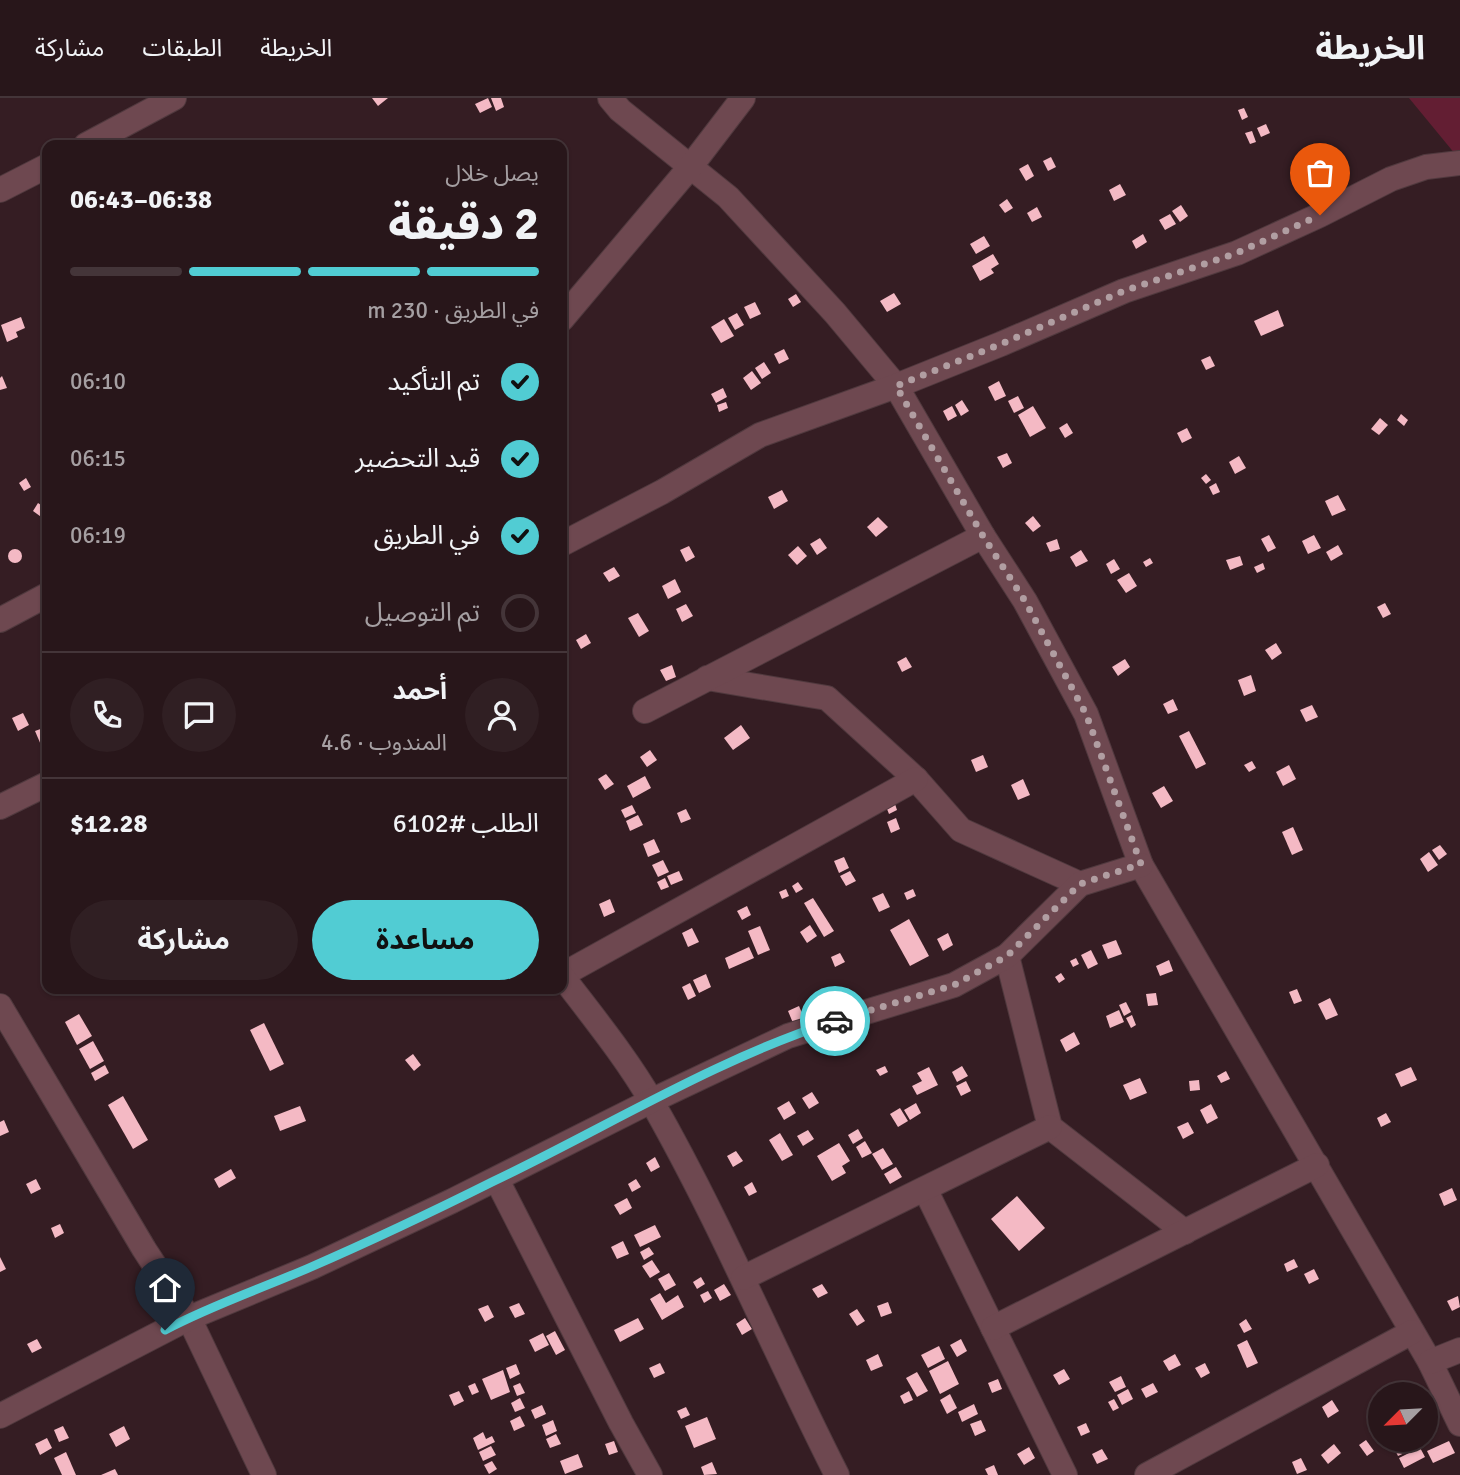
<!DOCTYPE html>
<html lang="ar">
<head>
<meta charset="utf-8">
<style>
  body { margin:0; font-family:Signika,"Noto Sans Arabic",sans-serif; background:#301f23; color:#f1f3f6; direction:rtl; height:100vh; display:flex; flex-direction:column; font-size:26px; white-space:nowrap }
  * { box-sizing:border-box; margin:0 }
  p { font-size:23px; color:#a59fa2 }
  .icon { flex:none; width:38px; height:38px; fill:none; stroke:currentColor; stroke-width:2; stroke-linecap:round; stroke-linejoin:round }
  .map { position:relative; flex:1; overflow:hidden; direction:ltr }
  .details { position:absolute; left:42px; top:42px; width:525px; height:854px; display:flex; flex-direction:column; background:#28161a; border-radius:14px; box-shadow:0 2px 5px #0004,0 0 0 2px #443539; direction:rtl }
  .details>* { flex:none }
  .needle { width:46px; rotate:246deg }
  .fabs { position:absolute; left:1368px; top:1284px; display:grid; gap:14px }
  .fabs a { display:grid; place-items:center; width:70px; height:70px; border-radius:50%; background:#28161a; box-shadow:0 2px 5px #0004,0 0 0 2px #443539; font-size:35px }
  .pin { position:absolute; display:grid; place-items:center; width:60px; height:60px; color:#fff; margin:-72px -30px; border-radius:50% 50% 50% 0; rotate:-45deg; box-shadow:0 0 7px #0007 }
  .pin .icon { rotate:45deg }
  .courier { position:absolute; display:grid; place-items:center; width:70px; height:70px; margin:-35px; border:5px solid #51ccd3; border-radius:50%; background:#fff; color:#222; box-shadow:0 2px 9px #0007 }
  .headline em { font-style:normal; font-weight:700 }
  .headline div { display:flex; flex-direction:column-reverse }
  .headline { display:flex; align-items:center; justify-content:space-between; height:119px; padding:0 28px }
  h1 { font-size:46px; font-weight:700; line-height:52px }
  .bar { display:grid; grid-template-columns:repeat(4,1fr); gap:10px 7px; align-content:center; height:84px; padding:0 28px }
  .bar i { height:9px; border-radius:5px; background:#443539 }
  .bar .current { background:#51ccd3 }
  .bar p { grid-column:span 4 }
  .line { display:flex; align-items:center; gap:18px; padding:0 28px; border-top:2px solid #443539 }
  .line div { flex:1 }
  .round { display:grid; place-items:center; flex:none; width:74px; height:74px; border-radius:37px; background:#301f23 }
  ol { padding:0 28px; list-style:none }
  li { display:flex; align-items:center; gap:21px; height:77px }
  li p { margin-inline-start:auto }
  li .icon { padding:7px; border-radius:50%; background:#51ccd3; color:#111; stroke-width:4 }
  li:last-child { color:#a59fa2 }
  li i { width:38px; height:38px; border:4px solid #443539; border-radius:50% }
  .action { display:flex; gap:14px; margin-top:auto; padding:14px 28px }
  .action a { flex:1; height:80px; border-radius:42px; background:#51ccd3; color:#111; font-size:28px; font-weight:700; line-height:80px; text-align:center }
  .action a+a { background:#301f23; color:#f1f3f6 }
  header { display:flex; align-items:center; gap:42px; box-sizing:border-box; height:98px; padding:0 35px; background:#28161a; border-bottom:2px solid #443539 }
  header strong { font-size:33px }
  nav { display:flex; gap:38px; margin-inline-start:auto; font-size:24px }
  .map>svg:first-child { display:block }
</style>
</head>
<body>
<header>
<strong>الخريطة</strong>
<nav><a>الخريطة</a><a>الطبقات</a><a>مشاركة</a></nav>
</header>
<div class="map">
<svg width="1460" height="1377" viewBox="0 0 1460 1377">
  <rect width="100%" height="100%" fill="#351d23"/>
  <polygon fill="#631e33" points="1409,0 1460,0 1460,62"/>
  <g fill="#f4b9c4">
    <polygon points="372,0 388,0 378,8"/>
    <polygon points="488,0 492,9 480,15 475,6"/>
    <polygon points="491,0 501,0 504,9 496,13"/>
    <polygon points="1244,10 1248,19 1242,22 1238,12"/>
    <polygon points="1266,26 1270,35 1261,39 1257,30"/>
    <polygon points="1252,33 1256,44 1250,46 1245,35"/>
    <polygon points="1051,59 1056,69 1048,73 1043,63"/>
    <polygon points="1028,66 1034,78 1026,83 1019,71"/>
    <polygon points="1120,86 1126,97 1114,103 1109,92"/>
    <polygon points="1007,101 1013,110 1005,115 999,107"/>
    <polygon points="1181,107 1188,118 1180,124 1172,113"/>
    <polygon points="1037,109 1042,119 1032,124 1027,115"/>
    <polygon points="1170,116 1176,126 1165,132 1159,122"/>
    <polygon points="1143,136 1147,144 1136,151 1132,143"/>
    <polygon points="984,138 990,148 976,156 970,146"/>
    <polygon points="993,156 999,166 991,171 994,175 980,183 972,168"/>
    <polygon points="894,195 901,206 887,214 880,203"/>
    <polygon points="796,196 801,204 793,209 788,201"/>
    <polygon points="755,204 761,216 750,221 744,209"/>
    <polygon points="1278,212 1284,228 1261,238 1254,223"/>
    <polygon points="737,215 744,227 735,232 728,220"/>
    <polygon points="21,219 25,230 16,234 18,239 7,244 1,227"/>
    <polygon points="724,221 734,238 721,245 711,229"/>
    <polygon points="784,251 789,261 779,266 774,256"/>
    <polygon points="1210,258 1215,268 1206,272 1201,262"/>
    <polygon points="764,264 771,275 762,281 755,270"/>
    <polygon points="752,273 761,285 751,292 743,280"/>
    <polygon points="2,278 7,290 0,292 0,280"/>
    <polygon points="999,283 1006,298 995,303 988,289"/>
    <polygon points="723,290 727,299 716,305 711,296"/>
    <polygon points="1018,298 1024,310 1014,315 1008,303"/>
    <polygon points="962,302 969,313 961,318 955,307"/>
    <polygon points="726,304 728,310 719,314 717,307"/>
    <polygon points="952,308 957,318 948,323 943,313"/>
    <polygon points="1033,308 1046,330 1030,339 1018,317"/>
    <polygon points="1401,316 1408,322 1404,328 1397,322"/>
    <polygon points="1380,320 1388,327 1379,337 1371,331"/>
    <polygon points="1067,325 1073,335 1065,340 1059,330"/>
    <polygon points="1187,330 1192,340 1182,345 1177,335"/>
    <polygon points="1007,355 1012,365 1003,370 997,359"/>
    <polygon points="1239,358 1246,370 1235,376 1229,364"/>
    <polygon points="1206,376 1211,382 1206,386 1201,380"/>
    <polygon points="26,380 31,389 24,393 19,385"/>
    <polygon points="1216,385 1220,394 1213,397 1209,389"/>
    <polygon points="782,392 788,403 774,411 768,399"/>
    <polygon points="1338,397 1346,412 1332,418 1325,403"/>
    <polygon points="38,405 47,411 44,421 33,413"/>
    <polygon points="1033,418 1041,428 1033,434 1025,425"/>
    <polygon points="878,419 888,429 876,439 867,429"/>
    <polygon points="1269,437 1276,450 1268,454 1261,441"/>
    <polygon points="1314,437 1321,450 1308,456 1302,443"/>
    <polygon points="820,440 827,450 817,457 810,446"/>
    <polygon points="1057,441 1060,451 1050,454 1046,445"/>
    <polygon points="1338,447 1343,456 1331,463 1326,454"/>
    <polygon points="689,448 695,459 686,464 680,452"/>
    <polygon points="798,448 807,458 797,467 788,457"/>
    <circle cx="15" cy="458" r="7"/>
    <polygon points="1081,452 1088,463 1076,469 1070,459"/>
    <polygon points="1240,458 1243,467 1230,472 1226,462"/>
    <polygon points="1150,460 1153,465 1146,469 1143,464"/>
    <polygon points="1114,461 1120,471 1111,476 1106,466"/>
    <polygon points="1263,465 1265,471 1257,475 1254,469"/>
    <polygon points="614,469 620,478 609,484 603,475"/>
    <polygon points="1129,475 1137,488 1126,495 1117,482"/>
    <polygon points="675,481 681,494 668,501 662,488"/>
    <polygon points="1385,505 1391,516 1383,520 1377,509"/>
    <polygon points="686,506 693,518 682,524 676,511"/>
    <polygon points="638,515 649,533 639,539 628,520"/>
    <polygon points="586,536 591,545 581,551 576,542"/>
    <polygon points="1276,545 1282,555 1272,562 1265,552"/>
    <polygon points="906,559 912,569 902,574 897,564"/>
    <polygon points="1125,561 1130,569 1118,578 1112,569"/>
    <polygon points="672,567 676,579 666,583 660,572"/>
    <polygon points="1251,577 1256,593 1244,598 1238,582"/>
    <polygon points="1173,601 1178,612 1168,616 1163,606"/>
    <polygon points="1312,607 1318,619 1306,624 1300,612"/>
    <polygon points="23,615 29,627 18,633 12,620"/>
    <polygon points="741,627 750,640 733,652 724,640"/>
    <polygon points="46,629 47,645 41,647 35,633"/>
    <polygon points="1189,633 1206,666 1196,671 1179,638"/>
    <polygon points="650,652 657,662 647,669 640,659"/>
    <polygon points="983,657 988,669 976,674 971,662"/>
    <polygon points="1252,663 1256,670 1249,674 1244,667"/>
    <polygon points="1289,667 1296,681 1283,688 1276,674"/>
    <polygon points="606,676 614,686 605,692 598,681"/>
    <polygon points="645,678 651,690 633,700 627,688"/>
    <polygon points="1023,681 1030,697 1018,702 1011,687"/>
    <polygon points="1164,688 1173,703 1161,710 1152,695"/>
    <polygon points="894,703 897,712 889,716 885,706"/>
    <polygon points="632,707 636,715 625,720 621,712"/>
    <polygon points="686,711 691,721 681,725 677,715"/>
    <polygon points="638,717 643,727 630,733 626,723"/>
    <polygon points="896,720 900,731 891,735 887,724"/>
    <polygon points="1293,729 1303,752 1292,757 1282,734"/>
    <polygon points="654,741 660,754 648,759 643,746"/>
    <polygon points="1440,747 1447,756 1439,762 1432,752"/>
    <polygon points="1429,754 1438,767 1428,774 1420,761"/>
    <polygon points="844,759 849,770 839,775 834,763"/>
    <polygon points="663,762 669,774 658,779 652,767"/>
    <polygon points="679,773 683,782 671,787 667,778"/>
    <polygon points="850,773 856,783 846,788 840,778"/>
    <polygon points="665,780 669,789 661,792 657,784"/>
    <polygon points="798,784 803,791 796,795 792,788"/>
    <polygon points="786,791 789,798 782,801 779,794"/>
    <polygon points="913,791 916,798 907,802 904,795"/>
    <polygon points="883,795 890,809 879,814 872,800"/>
    <polygon points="813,800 834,833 824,839 804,805"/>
    <polygon points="610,801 615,814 604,819 599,806"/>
    <polygon points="747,808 751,817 742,822 737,813"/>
    <polygon points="909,821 929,858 910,868 890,832"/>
    <polygon points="810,827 817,838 807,845 800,834"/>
    <polygon points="760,828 770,852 758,857 748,833"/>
    <polygon points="692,830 699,844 688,849 682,835"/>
    <polygon points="948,835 953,847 943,853 937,841"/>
    <polygon points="1116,842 1122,856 1108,861 1102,847"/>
    <polygon points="749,849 754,860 729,871 725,860"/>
    <polygon points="1091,852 1098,866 1088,871 1081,857"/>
    <polygon points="840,855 845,864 835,869 831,859"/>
    <polygon points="1076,860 1079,866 1073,869 1070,863"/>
    <polygon points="1169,862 1173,873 1160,878 1156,868"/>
    <polygon points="1061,875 1065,881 1059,885 1055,879"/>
    <polygon points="706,876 711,889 699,895 693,882"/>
    <polygon points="690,885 696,898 688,902 682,889"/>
    <polygon points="1297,891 1302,903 1294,906 1289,894"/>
    <polygon points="1156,895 1158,907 1148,908 1146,896"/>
    <polygon points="1330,900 1338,917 1326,922 1318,906"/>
    <polygon points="1126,904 1131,914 1124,918 1119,907"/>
    <polygon points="799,908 804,920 793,925 788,913"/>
    <polygon points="1119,912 1124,924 1110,930 1106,918"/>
    <polygon points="79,916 92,938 77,947 65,924"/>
    <polygon points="1132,917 1136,927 1131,930 1126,920"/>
    <polygon points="264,925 284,966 270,973 250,932"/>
    <polygon points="1074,934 1080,946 1066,954 1060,942"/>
    <polygon points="93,943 104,963 90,971 79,951"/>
    <polygon points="413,956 421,967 414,973 405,962"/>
    <polygon points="105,967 109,975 95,983 91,975"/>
    <polygon points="885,968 888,974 880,978 876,972"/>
    <polygon points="962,968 968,978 957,984 952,974"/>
    <polygon points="929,969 938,987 917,997 912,988 922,983 917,975"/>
    <polygon points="1411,969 1417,982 1401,989 1395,976"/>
    <polygon points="1226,973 1230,981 1221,985 1217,978"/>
    <polygon points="1140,980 1147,995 1130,1002 1123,987"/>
    <polygon points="1199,982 1200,992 1190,993 1189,983"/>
    <polygon points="966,983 971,993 961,998 956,988"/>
    <polygon points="812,994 819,1005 809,1011 802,1000"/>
    <polygon points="123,998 148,1042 133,1051 108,1007"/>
    <polygon points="789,1003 796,1015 784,1022 777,1010"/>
    <polygon points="916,1005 921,1015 910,1022 904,1012"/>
    <polygon points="1211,1006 1218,1020 1207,1026 1200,1012"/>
    <polygon points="300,1008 306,1023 280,1033 274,1018"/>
    <polygon points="900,1010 908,1023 898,1029 890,1016"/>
    <polygon points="1386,1015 1391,1024 1381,1029 1377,1020"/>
    <polygon points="4,1022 9,1034 0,1038 0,1024"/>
    <polygon points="1188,1024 1194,1035 1183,1041 1177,1029"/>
    <polygon points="858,1031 863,1040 853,1046 848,1037"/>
    <polygon points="808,1032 814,1041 803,1048 797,1038"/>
    <polygon points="780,1035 793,1057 782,1063 769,1042"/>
    <polygon points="865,1043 872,1055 862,1060 856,1049"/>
    <polygon points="839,1045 850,1063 842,1068 846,1075 832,1083 817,1058"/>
    <polygon points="883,1050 893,1066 882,1072 872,1056"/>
    <polygon points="736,1053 743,1063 733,1069 727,1058"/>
    <polygon points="655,1059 660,1069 651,1074 646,1065"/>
    <polygon points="896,1069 902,1079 890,1086 884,1076"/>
    <polygon points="231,1071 236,1080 219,1090 214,1081"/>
    <polygon points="36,1081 41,1091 31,1096 26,1086"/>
    <polygon points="636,1081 641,1089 632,1094 628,1086"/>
    <polygon points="752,1084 757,1094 749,1098 744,1089"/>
    <polygon points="1452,1090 1457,1102 1444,1108 1439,1096"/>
    <polygon points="1017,1098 1045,1130 1019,1153 991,1121"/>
    <polygon points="627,1100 632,1110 620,1117 614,1107"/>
    <polygon points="60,1126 64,1135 55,1140 51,1130"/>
    <polygon points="655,1127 661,1139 640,1149 634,1137"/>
    <polygon points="623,1143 629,1156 617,1161 611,1149"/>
    <polygon points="649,1149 654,1156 644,1162 640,1154"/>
    <polygon points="0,1159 6,1171 0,1174"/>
    <polygon points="1294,1161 1298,1169 1287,1174 1284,1166"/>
    <polygon points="652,1162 660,1174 650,1180 642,1168"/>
    <polygon points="1314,1171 1319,1181 1309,1186 1304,1176"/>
    <polygon points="669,1175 676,1187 665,1193 658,1181"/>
    <polygon points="701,1179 705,1186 697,1191 693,1184"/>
    <polygon points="724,1186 731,1197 720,1203 714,1192"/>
    <polygon points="822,1186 828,1195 818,1200 812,1191"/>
    <polygon points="708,1193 712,1200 704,1205 700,1197"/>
    <polygon points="660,1195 666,1205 678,1197 684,1209 662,1222 650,1201"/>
    <polygon points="1458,1198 1460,1209 1452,1213 1447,1203"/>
    <polygon points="888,1204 892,1215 881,1219 877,1208"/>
    <polygon points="519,1205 525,1216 515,1220 509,1209"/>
    <polygon points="488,1207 494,1219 485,1224 478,1211"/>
    <polygon points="857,1211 865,1223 857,1228 849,1216"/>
    <polygon points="638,1220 644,1231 620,1244 614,1232"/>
    <polygon points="745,1220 752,1231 742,1237 736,1226"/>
    <polygon points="1246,1221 1252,1231 1244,1235 1239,1226"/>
    <polygon points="555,1233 565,1252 556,1257 546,1238"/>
    <polygon points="543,1235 549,1247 535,1254 529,1242"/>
    <polygon points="37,1241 42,1250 32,1255 27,1246"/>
    <polygon points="961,1241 967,1253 957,1259 950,1247"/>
    <polygon points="1247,1242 1258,1265 1247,1270 1237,1247"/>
    <polygon points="939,1248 945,1261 928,1270 921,1257"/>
    <polygon points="878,1256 883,1268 871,1273 866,1262"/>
    <polygon points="1175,1256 1181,1267 1169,1273 1163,1263"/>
    <polygon points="948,1263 959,1286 940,1296 929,1273"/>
    <polygon points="660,1265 665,1275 654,1280 649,1270"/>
    <polygon points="1205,1265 1210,1275 1201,1280 1195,1270"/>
    <polygon points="516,1266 520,1276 510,1281 506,1270"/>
    <polygon points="1064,1271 1070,1281 1059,1287 1053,1277"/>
    <polygon points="503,1272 510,1294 491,1302 482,1281"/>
    <polygon points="917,1274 928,1293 917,1299 906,1280"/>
    <polygon points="1121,1278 1126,1289 1115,1294 1109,1284"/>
    <polygon points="998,1281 1002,1291 992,1295 988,1285"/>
    <polygon points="475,1285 479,1294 472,1297 468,1288"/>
    <polygon points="520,1285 525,1295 517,1298 513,1288"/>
    <polygon points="1153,1285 1158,1294 1146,1300 1141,1291"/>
    <polygon points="1128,1291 1133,1301 1122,1307 1117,1297"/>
    <polygon points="459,1293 464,1303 454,1308 449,1297"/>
    <polygon points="909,1293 913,1302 904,1306 900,1298"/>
    <polygon points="950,1296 957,1310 947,1316 940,1302"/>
    <polygon points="520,1300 525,1310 515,1314 511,1305"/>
    <polygon points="1114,1301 1119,1310 1113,1313 1108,1304"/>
    <polygon points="1332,1302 1339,1313 1328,1320 1322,1309"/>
    <polygon points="974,1306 978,1316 962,1324 958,1314"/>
    <polygon points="1426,1306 1433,1319 1426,1323"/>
    <polygon points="542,1307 546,1316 535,1321 531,1312"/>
    <polygon points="686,1309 690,1317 681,1321 677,1313"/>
    <polygon points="520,1318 525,1328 514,1333 510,1323"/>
    <polygon points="707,1319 716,1341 694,1350 685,1328"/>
    <polygon points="553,1322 557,1333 546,1338 542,1327"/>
    <polygon points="981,1322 986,1333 975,1338 970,1326"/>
    <polygon points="1086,1325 1090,1334 1081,1338 1077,1329"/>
    <polygon points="63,1328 69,1340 59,1344 54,1332"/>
    <polygon points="124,1328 130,1341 116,1349 109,1336"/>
    <polygon points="483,1334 486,1341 492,1338 495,1344 478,1352 473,1340"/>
    <polygon points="556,1336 561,1346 550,1350 546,1341"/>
    <polygon points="47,1340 52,1350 40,1357 35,1346"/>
    <polygon points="1366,1342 1374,1353 1367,1358 1359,1347"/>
    <polygon points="1390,1342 1413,1342 1405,1345 1409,1353 1398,1358"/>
    <polygon points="614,1343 618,1354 609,1357 605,1346"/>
    <polygon points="1449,1343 1455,1355 1433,1365 1427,1353"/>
    <polygon points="1417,1344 1425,1359 1404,1370 1399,1360 1411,1354 1408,1349"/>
    <polygon points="1334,1346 1341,1355 1328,1366 1321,1357"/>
    <polygon points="491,1348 496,1357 483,1363 479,1354"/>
    <polygon points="1029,1349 1035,1360 1024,1367 1017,1356"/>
    <polygon points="1102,1351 1108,1361 1097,1366 1092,1356"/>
    <polygon points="66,1354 76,1377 62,1377 54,1360"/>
    <polygon points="578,1356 583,1369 565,1376 560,1363"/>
    <polygon points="1301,1360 1307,1372 1297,1376 1292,1364"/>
    <polygon points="492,1363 497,1371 489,1376 484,1367"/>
    <polygon points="712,1364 717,1376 704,1377 701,1369"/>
    <polygon points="994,1367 998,1377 988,1377 985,1371"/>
    <polygon points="115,1371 118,1377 101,1377"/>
  </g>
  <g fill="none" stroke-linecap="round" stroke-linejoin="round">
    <g stroke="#50393e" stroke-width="26">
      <g id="minor">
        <polyline points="610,0 620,12 728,99 835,215 896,288 983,438 1025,503 1086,616 1141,767 1430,1264 1460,1326"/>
        <polyline points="86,47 174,0"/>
        <polyline points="0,92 47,68"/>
        <polyline points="562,221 691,68 743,0"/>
        <polyline points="562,446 662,394 760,337 896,288 1001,246 1124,193 1237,155 1320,117 1391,81 1426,69 1460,65"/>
        <polyline points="0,522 47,497"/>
        <polyline points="707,580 827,600 916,681 961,732 1080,786"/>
        <polyline points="645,613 983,438"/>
        <polyline points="0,709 47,686"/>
        <polyline points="1007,858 1050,1029 1185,1134"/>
        <polyline points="562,877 916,681"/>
        <path d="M562 878C593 919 626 959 652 1004 721 1125 774 1253 837 1377"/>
        <polyline points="0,908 144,1151 189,1220 264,1377"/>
        <polyline points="497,1082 621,1325 650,1377"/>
        <polyline points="925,1091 1065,1377"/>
        <polyline points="743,1180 1050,1029"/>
        <polyline points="993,1230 1317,1067"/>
        <polyline points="1430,1264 1460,1252"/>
        <polyline points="0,1318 189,1220 312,1169 452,1103 651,1003 788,938 954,887 1007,858 1080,786 1141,767"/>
        <polyline points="1147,1377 1412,1234"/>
      </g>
    </g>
    <use href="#minor" stroke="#6e4850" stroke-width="24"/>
  </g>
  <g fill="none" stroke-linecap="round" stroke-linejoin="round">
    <polyline stroke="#b19ea2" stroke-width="7" stroke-dasharray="0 12.6" points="835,923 954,887 1007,858 1080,786 1141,766 1086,616 1025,503 983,438 896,288 1001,246 1124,193 1237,155 1320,117"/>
    <path stroke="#51ccd3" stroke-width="9" d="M165 1232C212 1207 263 1190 311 1169 373 1142 434 1113 494 1083 607 1029 716 961 835 923"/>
  </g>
</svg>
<div class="fabs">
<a><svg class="needle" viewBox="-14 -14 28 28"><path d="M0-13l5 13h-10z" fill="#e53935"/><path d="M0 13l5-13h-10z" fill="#a59fa2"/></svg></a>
</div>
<div class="pin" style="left:1320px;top:117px;background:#ea580c"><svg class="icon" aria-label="bag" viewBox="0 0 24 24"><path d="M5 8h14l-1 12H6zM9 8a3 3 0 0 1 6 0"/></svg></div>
<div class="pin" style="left:165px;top:1232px;background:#1f2937"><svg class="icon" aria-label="home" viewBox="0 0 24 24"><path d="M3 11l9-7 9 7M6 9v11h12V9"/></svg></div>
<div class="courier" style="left:835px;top:923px"><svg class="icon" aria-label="car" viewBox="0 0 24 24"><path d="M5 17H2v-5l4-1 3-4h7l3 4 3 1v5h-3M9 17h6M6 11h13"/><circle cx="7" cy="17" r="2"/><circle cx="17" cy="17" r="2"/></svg></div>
<section class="details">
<div class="headline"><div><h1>2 دقيقة</h1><p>يصل خلال</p></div><em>06:38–06:43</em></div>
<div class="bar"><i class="current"></i><i class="current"></i><i class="current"></i><i></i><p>في الطريق · 230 m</p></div>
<ol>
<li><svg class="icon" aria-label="check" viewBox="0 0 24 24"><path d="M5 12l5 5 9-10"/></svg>تم التأكيد<p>06:10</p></li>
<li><svg class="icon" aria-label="check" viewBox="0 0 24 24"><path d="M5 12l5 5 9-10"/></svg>قيد التحضير<p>06:15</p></li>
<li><svg class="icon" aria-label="check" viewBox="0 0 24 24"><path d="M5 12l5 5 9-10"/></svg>في الطريق<p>06:19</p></li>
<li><i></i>تم التوصيل</li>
</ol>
<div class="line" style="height:126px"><a class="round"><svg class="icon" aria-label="person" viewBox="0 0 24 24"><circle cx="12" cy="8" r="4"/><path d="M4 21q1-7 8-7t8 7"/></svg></a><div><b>أحمد</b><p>المندوب · 4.6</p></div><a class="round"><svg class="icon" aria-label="chat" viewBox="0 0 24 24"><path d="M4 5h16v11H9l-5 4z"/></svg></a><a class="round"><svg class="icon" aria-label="phone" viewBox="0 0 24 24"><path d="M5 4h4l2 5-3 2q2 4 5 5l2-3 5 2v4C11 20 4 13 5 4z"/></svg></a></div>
<div class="line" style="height:91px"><div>الطلب #6102</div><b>$12.28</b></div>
<div class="action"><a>مساعدة</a><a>مشاركة</a></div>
</section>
</div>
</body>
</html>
